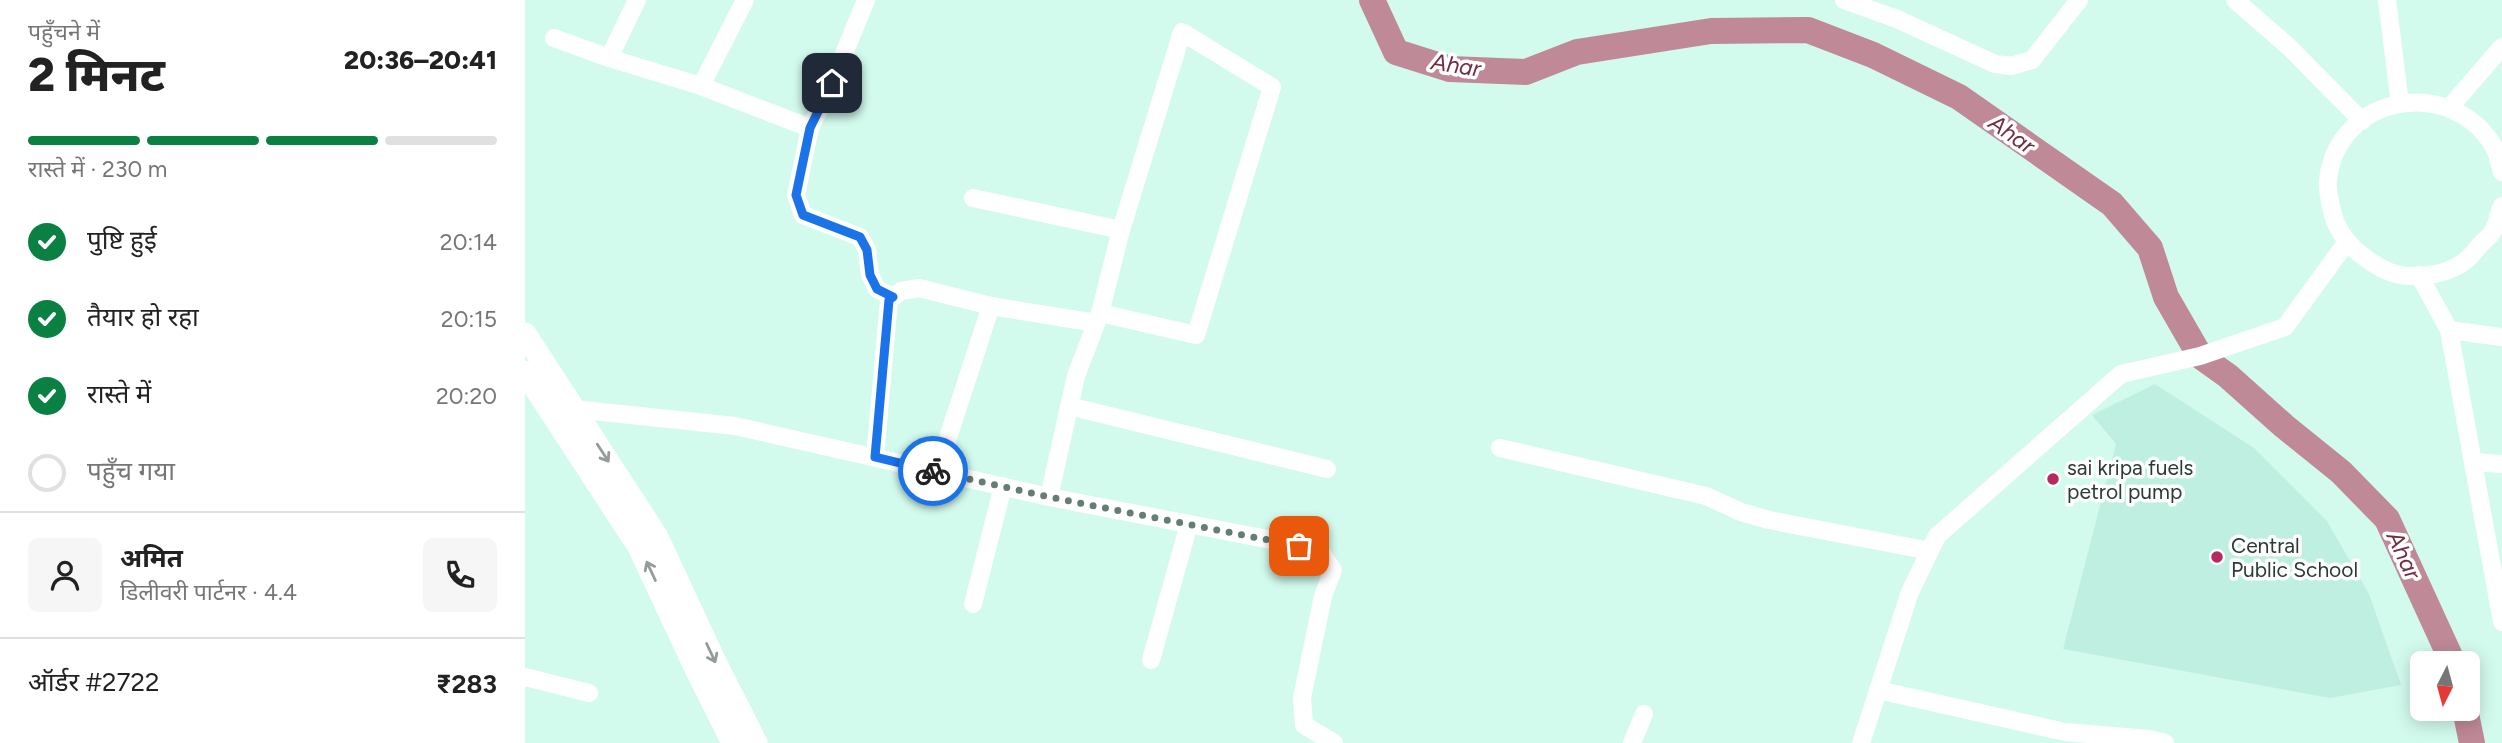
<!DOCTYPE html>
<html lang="hi">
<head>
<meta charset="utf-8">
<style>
  body { margin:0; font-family:Figtree,"Noto Sans Devanagari",sans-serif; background:#f6f6f6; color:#222; height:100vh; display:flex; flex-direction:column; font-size:26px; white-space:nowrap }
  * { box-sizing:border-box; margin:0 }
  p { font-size:23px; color:#767676 }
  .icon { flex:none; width:38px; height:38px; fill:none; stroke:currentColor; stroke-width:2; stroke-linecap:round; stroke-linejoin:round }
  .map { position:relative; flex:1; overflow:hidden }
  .side { display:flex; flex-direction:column; background:#fff; width:525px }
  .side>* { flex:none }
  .needle { width:46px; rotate:186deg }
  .buttons { position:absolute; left:1885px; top:651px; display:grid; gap:14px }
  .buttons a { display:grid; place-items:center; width:70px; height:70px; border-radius:10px; background:#fff; box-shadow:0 4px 18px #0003; font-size:35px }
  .pin { position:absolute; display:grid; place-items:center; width:60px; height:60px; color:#fff; margin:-30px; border-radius:14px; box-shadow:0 4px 10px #0006 }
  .courier { position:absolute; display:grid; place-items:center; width:70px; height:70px; margin:-35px; border:5px solid #1a73e8; border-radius:50%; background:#fff; color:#222; box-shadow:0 2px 9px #0007 }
  .headline em { font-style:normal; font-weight:800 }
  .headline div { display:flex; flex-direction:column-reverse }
  .headline { display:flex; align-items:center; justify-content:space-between; height:119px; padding:0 28px }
  h1 { font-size:46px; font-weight:800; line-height:52px }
  .bar { display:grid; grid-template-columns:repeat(4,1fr); gap:10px 7px; align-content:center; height:84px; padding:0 28px }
  .bar i { height:9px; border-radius:5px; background:#e0e0e0 }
  .bar .selected { background:#0b8043 }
  .bar p { grid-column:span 4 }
  .line { display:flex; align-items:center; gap:18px; padding:0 28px; border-top:2px solid #e0e0e0 }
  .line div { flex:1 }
  .round { display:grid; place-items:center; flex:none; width:74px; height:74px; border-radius:10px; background:#f6f6f6 }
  ol { padding:0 28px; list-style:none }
  li { display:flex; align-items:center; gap:21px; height:77px }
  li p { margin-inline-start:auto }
  li .icon { padding:7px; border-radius:50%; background:#0b8043; color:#fff; stroke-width:4 }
  li:last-child { color:#767676 }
  li i { width:38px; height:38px; border:4px solid #e0e0e0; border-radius:50% }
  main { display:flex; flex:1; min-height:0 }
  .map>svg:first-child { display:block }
</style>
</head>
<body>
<main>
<section class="side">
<div class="headline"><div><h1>2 मिनट</h1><p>पहुँचने में</p></div><em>20:36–20:41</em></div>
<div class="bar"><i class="selected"></i><i class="selected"></i><i class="selected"></i><i></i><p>रास्ते में · 230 m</p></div>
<ol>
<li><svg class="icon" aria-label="check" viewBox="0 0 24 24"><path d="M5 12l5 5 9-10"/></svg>पुष्टि हुई<p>20:14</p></li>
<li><svg class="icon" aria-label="check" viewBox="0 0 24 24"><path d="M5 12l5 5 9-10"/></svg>तैयार हो रहा<p>20:15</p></li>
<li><svg class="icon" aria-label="check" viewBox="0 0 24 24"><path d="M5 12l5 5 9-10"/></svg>रास्ते में<p>20:20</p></li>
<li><i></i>पहुँच गया</li>
</ol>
<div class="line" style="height:126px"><a class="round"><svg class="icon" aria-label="person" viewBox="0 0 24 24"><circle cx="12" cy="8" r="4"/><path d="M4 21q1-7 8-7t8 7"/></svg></a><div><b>अमित</b><p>डिलीवरी पार्टनर · 4.4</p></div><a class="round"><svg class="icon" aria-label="phone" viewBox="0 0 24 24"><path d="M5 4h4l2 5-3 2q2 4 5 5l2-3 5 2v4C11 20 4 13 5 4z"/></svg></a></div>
<div class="line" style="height:91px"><div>ऑर्डर #2722</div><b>₹283</b></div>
</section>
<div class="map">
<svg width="1977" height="743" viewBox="0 0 1977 743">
  <rect width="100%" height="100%" fill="#d3fbed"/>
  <polygon fill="#bfefe0" points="1630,384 1729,448 1802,521 1844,594 1876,685 1805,698 1538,649 1591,444 1567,415"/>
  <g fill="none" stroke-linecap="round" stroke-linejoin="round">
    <g stroke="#bf8997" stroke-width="26">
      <polyline points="847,0 871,52 925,69 1001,72 1052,52 1186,31 1283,30 1348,55 1434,97 1587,204 1625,248 1641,297 1675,356 1703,376 1759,426 1816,472 1862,519 1928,663"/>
      <polyline points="1940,709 1947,743"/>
    </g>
    <g stroke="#fff" stroke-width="18">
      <polyline points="112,0 84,58 176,86 285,128"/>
      <polyline points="341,0 307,83 285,128 271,195 278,215 335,237 342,250 345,275 352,289 368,297"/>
      <polyline points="1319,0 1372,19 1470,64 1486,66 1507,60 1554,0"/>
      <polyline points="1710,0 1765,48 1837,121"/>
      <polyline points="1862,0 1875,104"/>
      <polyline points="29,38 84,58"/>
      <polyline points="176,86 220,0"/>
      <polyline points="1924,108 1977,47"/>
      <path d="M1977 172C1974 164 1973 154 1969 147 1926 74 1812 95 1803 180 1802 187 1804 195 1805 201 1809 234 1830 254 1858 269 1880 281 1918 277 1939 262 1946 257 1951 249 1957 243 1961 239 1966 235 1968 231 1972 224 1974 214 1977 206"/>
      <polyline points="448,198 596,230"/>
      <polyline points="1894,275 1924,330 1977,622"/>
      <polyline points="1924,330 1977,337"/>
      <polyline points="544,406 802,469"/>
      <polyline points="43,413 49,409 210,426 524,497 551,376 575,313 596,230 657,32 747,87 671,335 575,313"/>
      <polyline points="975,448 1181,496 1216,512 1244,520 1405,551"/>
      <polyline points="350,457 364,300 376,291 394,288 466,306 571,323"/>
      <polyline points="1948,462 1977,464"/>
      <polyline points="412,471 466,306"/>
      <polyline points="524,497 752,541 795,551 808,570 798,596 777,698 779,725 809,743"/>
      <polyline points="448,604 478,486"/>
      <polyline points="626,660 664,524"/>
      <polyline points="0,677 64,693"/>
      <polyline points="1353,690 1540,732 1624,739 1640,743"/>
      <polyline points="1107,743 1119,714"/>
      <polyline points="1336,743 1385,592 1412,536 1596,374 1675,356 1760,327 1821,243"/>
    </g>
    <g stroke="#fff" stroke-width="23">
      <polyline points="0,334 132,537 189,660 231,743"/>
      <polyline points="0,372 114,547 171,669 208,743"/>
    </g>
  </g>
  <defs><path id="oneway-shaft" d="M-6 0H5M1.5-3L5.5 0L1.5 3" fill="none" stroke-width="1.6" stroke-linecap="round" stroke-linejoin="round" transform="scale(1.75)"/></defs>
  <g stroke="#949c9a">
    <use href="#oneway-shaft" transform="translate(78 453) rotate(57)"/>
    <use href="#oneway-shaft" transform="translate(126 571) rotate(-115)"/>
    <use href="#oneway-shaft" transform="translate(186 653) rotate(65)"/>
  </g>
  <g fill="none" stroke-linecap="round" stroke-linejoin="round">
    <polyline stroke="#657e75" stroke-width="7" stroke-dasharray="0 12.6" points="408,471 524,497 774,546"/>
    <polyline stroke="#1a73e8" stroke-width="9" points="307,83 285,128 271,195 278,215 335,237 342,250 345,275 352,289 368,297 364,300 350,457 408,471"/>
  </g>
  <g fill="#b72a61" stroke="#fefefe" stroke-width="2.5">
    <circle cx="1528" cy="479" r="7"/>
    <circle cx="1692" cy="557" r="7"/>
  </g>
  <g text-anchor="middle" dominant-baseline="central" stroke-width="7" stroke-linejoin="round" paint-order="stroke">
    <g font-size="21" fill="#2a3a35" stroke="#fefefe" text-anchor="start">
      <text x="1542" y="467">sai kripa fuels<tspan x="1542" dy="24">petrol pump</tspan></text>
      <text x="1706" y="545">Central<tspan x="1706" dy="24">Public School</tspan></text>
    </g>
    <g font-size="23" font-style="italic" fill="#702d43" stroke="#fefefe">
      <text transform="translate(931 65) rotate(9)">Ahar</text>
      <text transform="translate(1487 134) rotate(35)">Ahar</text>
      <text transform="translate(1879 555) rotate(65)">Ahar</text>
    </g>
  </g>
</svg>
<div class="buttons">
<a><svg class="needle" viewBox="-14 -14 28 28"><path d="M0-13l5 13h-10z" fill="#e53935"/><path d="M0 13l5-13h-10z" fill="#767676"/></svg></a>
</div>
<div class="pin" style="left:774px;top:546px;background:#ea580c"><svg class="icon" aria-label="bag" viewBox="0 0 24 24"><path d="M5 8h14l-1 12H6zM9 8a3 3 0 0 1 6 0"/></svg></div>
<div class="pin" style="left:307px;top:83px;background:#1f2937"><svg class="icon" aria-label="home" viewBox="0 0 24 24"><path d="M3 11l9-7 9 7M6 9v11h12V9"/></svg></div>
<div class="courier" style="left:408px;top:471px"><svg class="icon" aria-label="bike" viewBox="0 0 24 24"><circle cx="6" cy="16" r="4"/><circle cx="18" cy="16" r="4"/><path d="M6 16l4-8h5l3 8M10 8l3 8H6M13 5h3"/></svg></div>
</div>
</main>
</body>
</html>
